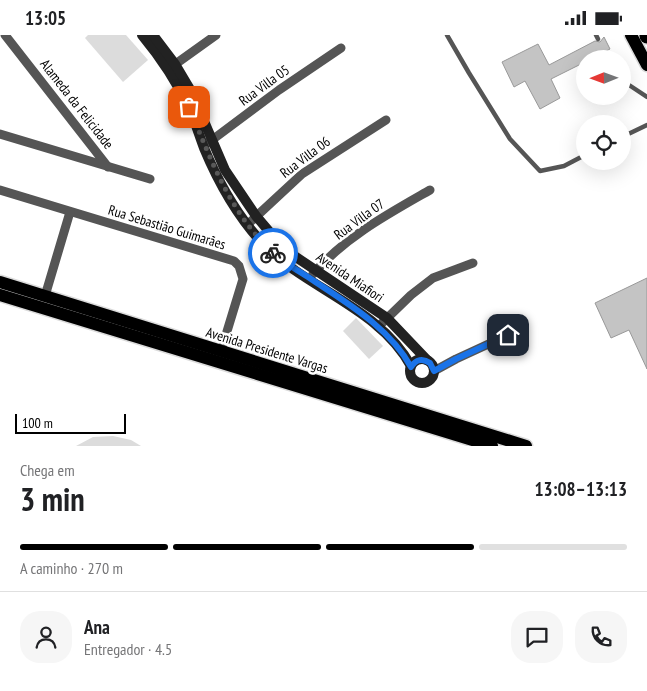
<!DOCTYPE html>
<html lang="pt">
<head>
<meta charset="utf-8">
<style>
  body { margin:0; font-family:"PT Sans Narrow",sans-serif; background:#f6f6f6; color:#202124; height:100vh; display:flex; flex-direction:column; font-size:19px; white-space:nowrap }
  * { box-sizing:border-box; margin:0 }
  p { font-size:16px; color:#757577 }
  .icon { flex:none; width:28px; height:28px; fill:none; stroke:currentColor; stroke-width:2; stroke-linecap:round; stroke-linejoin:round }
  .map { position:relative; height:411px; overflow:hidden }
  .drawer { display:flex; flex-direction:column; background:#fff; flex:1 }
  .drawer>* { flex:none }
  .needle { width:32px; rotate:269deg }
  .controls { position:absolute; left:576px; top:15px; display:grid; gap:10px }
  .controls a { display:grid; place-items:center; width:55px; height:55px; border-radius:50%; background:#fff; box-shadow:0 5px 20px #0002; font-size:25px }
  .scale { position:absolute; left:15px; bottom:12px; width:111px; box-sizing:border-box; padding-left:5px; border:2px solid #000; border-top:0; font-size:14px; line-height:18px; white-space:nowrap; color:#000; -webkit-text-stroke:4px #fff; paint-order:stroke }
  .pin { position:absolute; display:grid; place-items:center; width:42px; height:42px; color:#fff; margin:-21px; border-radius:10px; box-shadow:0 2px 8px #0006 }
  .courier { position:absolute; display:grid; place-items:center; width:50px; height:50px; margin:-25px; border:4px solid #1a73e8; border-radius:50%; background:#fff; color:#222; box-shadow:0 1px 6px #0007 }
  .summary em { font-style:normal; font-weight:700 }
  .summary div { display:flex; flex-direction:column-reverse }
  .summary { display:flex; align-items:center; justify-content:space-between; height:85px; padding:0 20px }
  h1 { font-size:32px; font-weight:700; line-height:38px }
  .bar { display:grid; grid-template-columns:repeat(4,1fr); gap:8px 5px; align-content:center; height:60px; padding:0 20px }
  .bar i { height:6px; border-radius:4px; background:#e0e0e0 }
  .bar .selected { background:#000 }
  .bar p { grid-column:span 4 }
  .line { display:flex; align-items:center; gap:12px; padding:0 20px; border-top:1px solid #e0e0e0 }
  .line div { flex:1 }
  .round { display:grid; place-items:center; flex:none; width:52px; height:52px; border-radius:20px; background:#f6f6f6 }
  .status { display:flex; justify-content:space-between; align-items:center; height:35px; padding:0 25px; background:#fff; direction:ltr }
  .status svg { height:14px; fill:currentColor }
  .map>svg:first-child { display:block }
</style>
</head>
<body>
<div class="status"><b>13:05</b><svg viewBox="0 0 49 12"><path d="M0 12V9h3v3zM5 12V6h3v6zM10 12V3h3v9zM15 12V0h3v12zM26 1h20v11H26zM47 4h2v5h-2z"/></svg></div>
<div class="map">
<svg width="647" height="411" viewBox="0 0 647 411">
  <rect width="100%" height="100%" fill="#fff"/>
  <g fill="#dcdcdc">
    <polygon points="88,0 126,0 148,25 123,47 85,3"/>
    <polygon points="356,283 383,311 369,324 343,296"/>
    <polygon points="113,401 131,405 141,411 76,411 93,402"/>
  </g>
  <g fill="#c4c4c4" stroke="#999">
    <polygon points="604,2 610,14 591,24 585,24 585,27 551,44 560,63 540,74 525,46 514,52 502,27 538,9 549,30 595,6 600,7"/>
    <polygon points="647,243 647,334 629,295 611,303 595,268"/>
  </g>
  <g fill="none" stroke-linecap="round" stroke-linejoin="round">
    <g stroke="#dbdbdb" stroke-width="15">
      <g id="primary">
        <polyline points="631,0 647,30"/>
        <polyline points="0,247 526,411"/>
        <polyline points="0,260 492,411"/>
      </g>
    </g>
    <g stroke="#dbdbdb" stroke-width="18">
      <polyline id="highway" points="647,0 647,1"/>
    </g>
    <g stroke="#555" stroke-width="4.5">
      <polyline points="447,0 469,38 510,104 540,136 564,131 585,120"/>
      <polyline points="596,0 598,4"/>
      <polyline points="608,22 609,24"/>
      <polyline points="622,43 626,48 647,62"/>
      <polyline points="622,102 647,90"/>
    </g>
    <g stroke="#555" stroke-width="9">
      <polyline points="5,0 108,132"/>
      <polyline points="170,33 216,0"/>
      <polyline points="0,99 150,144"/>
      <polyline points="204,111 279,55 341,13"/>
      <polyline points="0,155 234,226 239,231 243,244 221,316"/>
      <polyline points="247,190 302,139 386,85"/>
      <path d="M313 239C345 202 388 179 430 155"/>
      <polyline points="45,261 70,177"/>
      <polyline points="378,292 411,260 433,243 473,228"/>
      <polyline points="434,336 456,324 508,300"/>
    </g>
    <g stroke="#222" stroke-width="10">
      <path d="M142 0C161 23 177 47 189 73 195 86 199 100 204 113 219 149 239 184 266 212 310 255 380 274 411 331"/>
      <polyline points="153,0 175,29 191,56 225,135 256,181 284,214 387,283 427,325"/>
      <circle cx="422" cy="336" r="12"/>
    </g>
    <use href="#primary" stroke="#000" stroke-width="12"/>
    <use href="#highway" stroke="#000" stroke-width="15"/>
  </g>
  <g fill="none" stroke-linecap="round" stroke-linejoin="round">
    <path stroke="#595959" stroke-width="5" stroke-dasharray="0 9" d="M189 72C212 127 229 176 273 218"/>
    <path stroke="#1a73e8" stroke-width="6" d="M273 218C285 229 298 235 311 244 347 268 390 293 411 332 416 324 423 323 430 328L434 336 456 324 508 300"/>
  </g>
  <g text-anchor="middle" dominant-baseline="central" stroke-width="5" stroke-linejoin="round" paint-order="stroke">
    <g font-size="14" fill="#000" stroke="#fff">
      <text transform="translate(264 50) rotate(-36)">Rua Villa 05</text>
      <text transform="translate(77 69) rotate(52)">Alameda da Felicidade</text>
      <text transform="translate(305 122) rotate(-37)">Rua Villa 06</text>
      <text transform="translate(359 184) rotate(-36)">Rua Villa 07</text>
      <text transform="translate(167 192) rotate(17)">Rua Sebastião Guimarães</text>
      <text transform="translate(350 242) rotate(34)">Avenida Miafiori</text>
      <text transform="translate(267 315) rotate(17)">Avenida Presidente Vargas</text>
    </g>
  </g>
</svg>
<div class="controls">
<a><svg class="needle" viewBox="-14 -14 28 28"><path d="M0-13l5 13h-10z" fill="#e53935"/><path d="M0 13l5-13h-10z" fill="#757577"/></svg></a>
<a><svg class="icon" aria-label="locate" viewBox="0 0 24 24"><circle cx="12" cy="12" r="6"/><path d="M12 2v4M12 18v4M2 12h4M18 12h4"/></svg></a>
</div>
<div class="scale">100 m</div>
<div class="pin" style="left:189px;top:72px;background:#ea580c"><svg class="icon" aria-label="bag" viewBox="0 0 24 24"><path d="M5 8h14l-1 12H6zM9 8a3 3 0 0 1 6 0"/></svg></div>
<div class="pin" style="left:508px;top:300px;background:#1f2937"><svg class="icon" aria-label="home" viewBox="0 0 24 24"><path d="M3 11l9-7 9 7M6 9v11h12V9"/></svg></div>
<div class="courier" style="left:273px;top:218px"><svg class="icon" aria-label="bike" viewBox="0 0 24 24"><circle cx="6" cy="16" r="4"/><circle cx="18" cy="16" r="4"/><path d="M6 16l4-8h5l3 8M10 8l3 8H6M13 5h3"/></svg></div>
</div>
<section class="drawer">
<div class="summary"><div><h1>3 min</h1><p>Chega em</p></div><em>13:08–13:13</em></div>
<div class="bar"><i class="selected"></i><i class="selected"></i><i class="selected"></i><i></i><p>A caminho · 270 m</p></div>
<div class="line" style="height:90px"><a class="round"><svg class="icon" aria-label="person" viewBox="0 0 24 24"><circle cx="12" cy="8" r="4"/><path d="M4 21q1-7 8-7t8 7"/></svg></a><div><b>Ana</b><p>Entregador · 4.5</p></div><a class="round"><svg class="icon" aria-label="chat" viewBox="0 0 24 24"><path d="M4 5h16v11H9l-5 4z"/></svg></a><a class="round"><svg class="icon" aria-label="phone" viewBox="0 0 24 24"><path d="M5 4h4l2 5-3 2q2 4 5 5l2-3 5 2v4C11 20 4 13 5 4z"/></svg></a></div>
</section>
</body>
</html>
